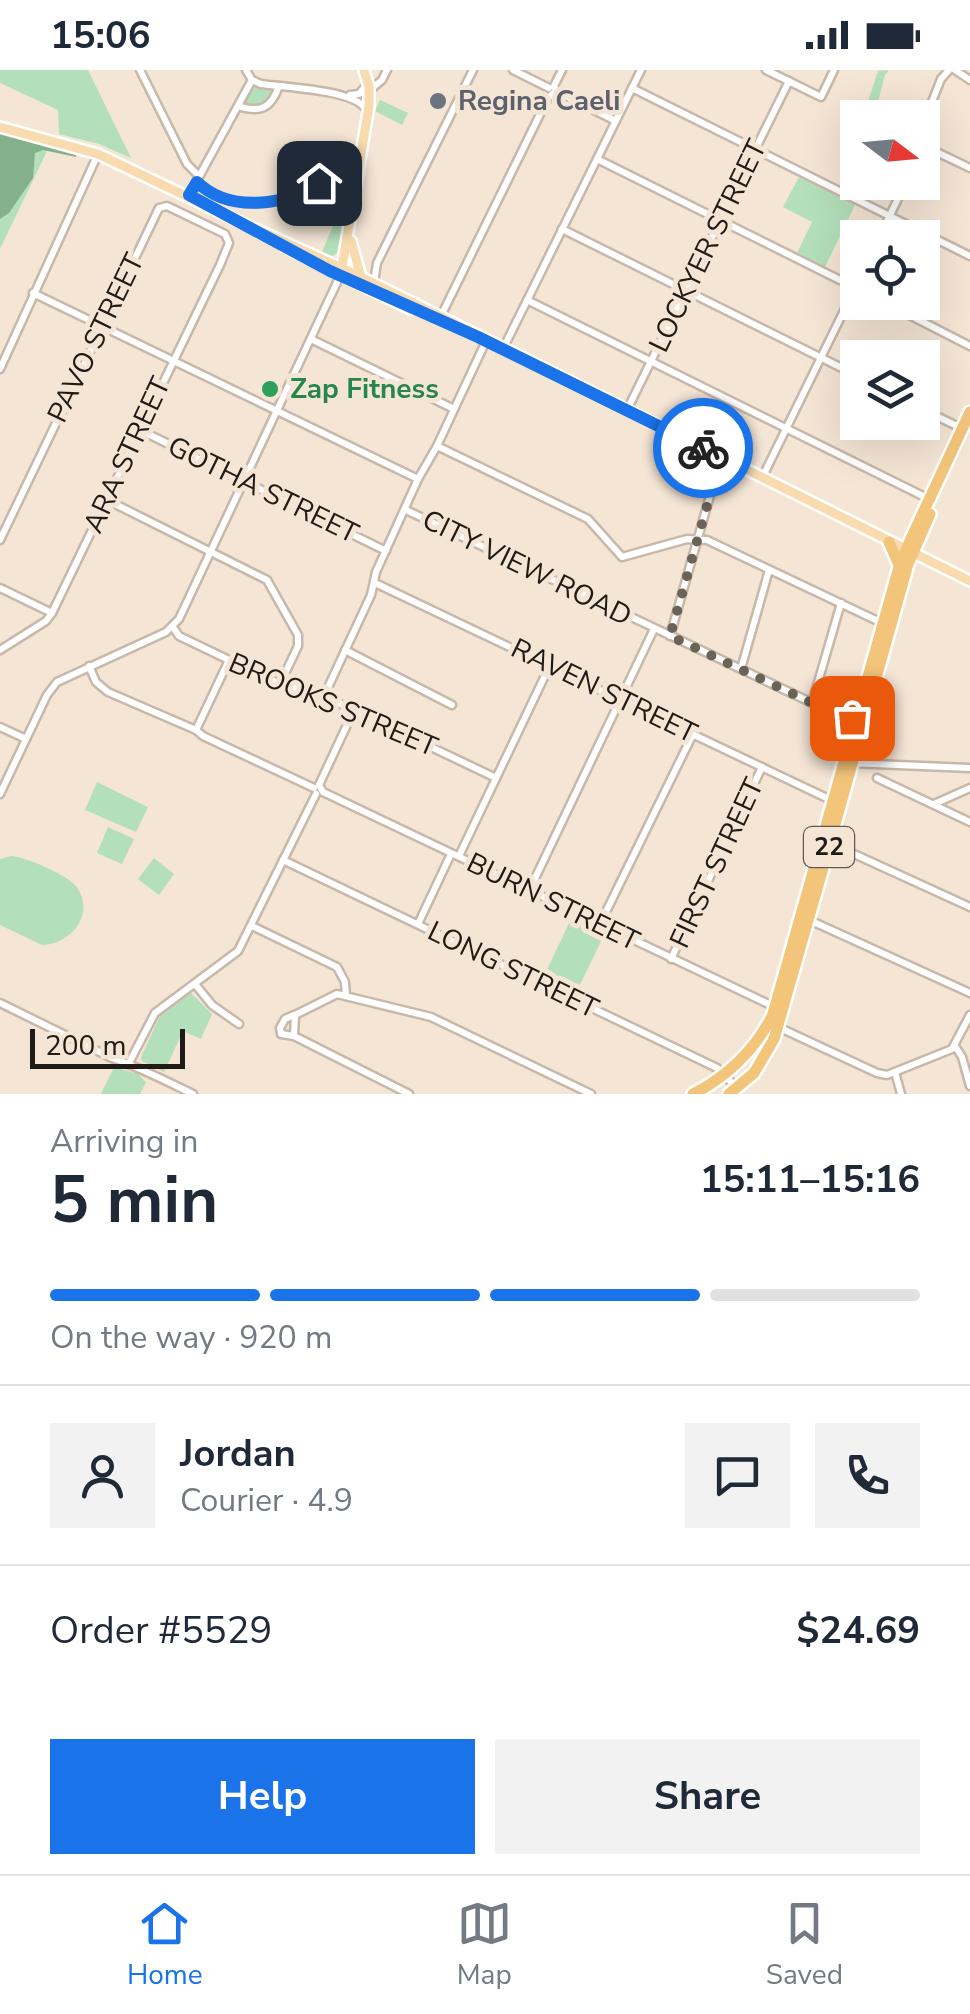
<!DOCTYPE html>
<html lang="en">
<head>
<meta charset="utf-8">
<style>
  body { margin:0; font-family:"Nunito Sans",sans-serif; background:#f2f2f3; color:#1f2937; height:100vh; display:flex; flex-direction:column; font-size:38px; white-space:nowrap }
  * { box-sizing:border-box; margin:0 }
  p { font-size:32px; color:#747a83 }
  .icon { flex:none; width:55px; height:55px; fill:none; stroke:currentColor; stroke-width:2; stroke-linecap:round; stroke-linejoin:round }
  .map { position:relative; height:1024px; overflow:hidden }
  .drawer { display:flex; flex-direction:column; background:#fff; flex:1 }
  .drawer>* { flex:none }
  .needle { width:65px; rotate:106deg }
  .tools { position:absolute; left:840px; top:30px; display:grid; gap:20px }
  .tools a { display:grid; place-items:center; width:100px; height:100px; border-radius:0px; background:#fff; box-shadow:0 10px 40px #0002; font-size:50px }
  .scale { position:absolute; left:30px; bottom:25px; width:155px; box-sizing:border-box; padding-left:10px; border:5px solid #211b15; border-top:0; font-size:28px; line-height:35px; white-space:nowrap; color:#211b15; -webkit-text-stroke:8px #f5e5d5; paint-order:stroke }
  .pin { position:absolute; display:grid; place-items:center; width:85px; height:85px; color:#fff; margin:-42px; border-radius:20px; box-shadow:0 5px 15px #0006 }
  .courier { position:absolute; display:grid; place-items:center; width:100px; height:100px; margin:-50px; border:8px solid #1a73e8; border-radius:50%; background:#fff; color:#222; box-shadow:0 2px 12px #0007 }
  .headline em { font-style:normal; font-weight:700 }
  .headline div { display:flex; flex-direction:column-reverse }
  .headline { display:flex; align-items:center; justify-content:space-between; height:170px; padding:0 50px }
  h1 { font-size:65px; font-weight:700; line-height:75px }
  .bar { display:grid; grid-template-columns:repeat(4,1fr); gap:15px 10px; align-content:center; height:120px; padding:0 50px }
  .bar i { height:12px; border-radius:8px; background:#e0e1e3 }
  .bar .selected { background:#1a73e8 }
  .bar p { grid-column:span 4 }
  .line { display:flex; align-items:center; gap:25px; padding:0 50px; border-top:2px solid #e0e1e3 }
  .line div { flex:1 }
  .round { display:grid; place-items:center; flex:none; width:105px; height:105px; border-radius:0px; background:#f2f2f3 }
  .primary-button { display:flex; gap:20px; margin-top:auto; padding:20px 50px }
  .primary-button a { flex:1; height:115px; border-radius:0px; background:#1a73e8; color:#fff; font-size:40px; font-weight:700; line-height:115px; text-align:center }
  .primary-button a+a { background:#f2f2f3; color:#1f2937 }
  .status { display:flex; justify-content:space-between; align-items:center; height:70px; padding:0 50px; background:#fff; direction:ltr }
  .status svg { height:28px; fill:currentColor }
  .tab-bar { display:flex; justify-content:space-around; align-items:center; height:140px; border-top:2px solid #e0e1e3; background:#fff; font-size:28px; color:#747a83 }
  .tab-bar a { display:grid; justify-items:center; gap:5px }
  .tab-bar .selected { color:#1a73e8 }
  .map>svg:first-child { display:block }
</style>
</head>
<body>
<div class="status"><b>15:06</b><svg viewBox="0 0 49 12"><path d="M0 12V9h3v3zM5 12V6h3v6zM10 12V3h3v9zM15 12V0h3v12zM26 1h20v11H26zM47 4h2v5h-2z"/></svg></div>
<div class="map">
<svg width="970" height="1024" viewBox="0 0 970 1024">
  <rect width="100%" height="100%" fill="#f5e5d5"/>
  <g fill="#b3dfba">
    <polygon points="0,0 88,0 131,88 99,74 59,64 58,40 0,13"/>
    <polygon points="889,0 885,5 874,47 863,47 878,1"/>
    <polygon points="256,16 270,19 272,26 265,35 246,35 245,30"/>
    <polygon points="380,30 408,43 402,55 375,41"/>
    <polygon points="0,65 48,79 0,179"/>
    <polygon points="799,107 855,135 825,197 797,183 812,152 783,137"/>
    <polygon points="334,153 344,154 337,183 332,186 322,182"/>
    <polygon points="97,712 148,737 136,762 85,740"/>
    <polygon points="108,757 134,769 122,794 97,783"/>
    <path d="M11 786C24 786 66 805 75 815 97 842 72 874 42 875L0 855V789Z"/>
    <polygon points="154,788 174,804 159,825 138,809"/>
    <polygon points="571,849 604,865 577,921 544,906"/>
    <polygon points="191,923 212,944 201,969 183,961 164,1002 142,991 141,987 160,946"/>
    <polygon points="114,997 138,1004 146,1012 140,1024 101,1024"/>
  </g>
  <polygon fill="#84b18b" points="0,61 77,83 76,87 43,80 35,83 33,108 9,143 0,149"/>
  <g fill="none" stroke-linecap="round" stroke-linejoin="round">
    <g stroke="#c7b8a9" stroke-width="11">
      <g id="minor">
        <polyline points="140,0 187,94 199,106"/>
        <path d="M246 0 252 10 261 14C284 17 351 20 364 37"/>
        <polyline points="513,0 549,18"/>
        <polyline points="766,0 821,27 834,0"/>
        <polyline points="955,0 970,10"/>
        <polyline points="632,18 970,186"/>
        <polyline points="370,20 382,10 387,0"/>
        <polyline points="556,21 616,51"/>
        <polyline points="350,25 359,24 364,18"/>
        <path d="M238 36C260 43 271 39 279 16"/>
        <polyline points="922,57 941,9 949,0"/>
        <polyline points="922,75 970,98"/>
        <polyline points="597,89 858,219"/>
        <path d="M197 111C226 142 281 137 315 116 330 106 341 87 360 85"/>
        <polyline points="189,125 252,10"/>
        <polyline points="562,159 858,306"/>
        <polyline points="879,168 906,112"/>
        <polyline points="374,212 377,193 473,0"/>
        <polyline points="33,223 418,409"/>
        <polyline points="527,230 929,429"/>
        <polyline points="884,232 970,276"/>
        <polyline points="440,248 548,28 556,21 554,16 562,0"/>
        <polyline points="313,270 454,339"/>
        <polyline points="503,279 641,0"/>
        <polyline points="0,299 98,84"/>
        <polyline points="922,339 961,358"/>
        <polyline points="627,340 789,11"/>
        <polyline points="140,360 386,481"/>
        <polyline points="437,376 588,449 622,487 687,469 707,470 882,553"/>
        <polyline points="762,408 858,212"/>
        <polyline points="107,430 267,510 298,565 298,576 280,614"/>
        <polyline points="406,440 844,648 857,647"/>
        <polyline points="0,470 159,138 167,136 225,164 229,173 220,195 52,543 46,551 0,580"/>
        <polyline points="375,513 833,731"/>
        <polyline points="0,518 52,543"/>
        <polyline points="173,557 179,566 229,590 280,614 324,626 496,708"/>
        <polyline points="670,566 721,387"/>
        <polyline points="345,580 452,635"/>
        <polyline points="89,596 96,612 108,622 196,660 203,666 314,718"/>
        <polyline points="741,599 769,500"/>
        <polyline points="324,626 371,525 376,502 418,409 437,376 486,271"/>
        <polyline points="812,633 841,533"/>
        <polyline points="0,657 26,669"/>
        <polyline points="196,660 229,590"/>
        <polyline points="850,693 970,698"/>
        <polyline points="877,708 970,752"/>
        <polyline points="319,715 323,722 777,938"/>
        <polyline points="319,715 354,640"/>
        <polyline points="0,724 47,625 57,612 166,562 179,549 340,206"/>
        <polyline points="934,734 970,718"/>
        <polyline points="830,773 970,837"/>
        <polyline points="459,786 550,595"/>
        <polyline points="283,790 717,998 736,1017"/>
        <polyline points="529,821 654,559"/>
        <polyline points="807,849 970,923"/>
        <polyline points="601,852 693,664"/>
        <polyline points="418,854 451,784"/>
        <polyline points="252,856 337,897 345,912 346,926"/>
        <polyline points="671,889 762,697"/>
        <polyline points="195,914 212,935 239,954"/>
        <path d="M0 933 112 988C139 997 166 1011 193 1024"/>
        <polyline points="294,945 285,949 280,958 281,964 294,966 409,1024"/>
        <polyline points="778,957 877,1003 887,1005 952,979 970,945"/>
        <polyline points="294,966 295,945 337,924 431,947 591,1024"/>
        <polyline points="955,976 962,987 970,1016"/>
        <polyline points="130,991 155,943 238,881 316,724"/>
        <polyline points="895,1002 901,1024"/>
      </g>
    </g>
    <g stroke="#fff" stroke-width="14">
      <g id="major">
        <polyline points="0,57 98,84 259,161"/>
        <polyline points="256,159 361,207 970,511"/>
        <polyline points="351,171 361,207"/>
        <polyline points="285,177 410,239"/>
        <polyline points="341,203 369,36 369,17 364,0"/>
      </g>
    </g>
    <g stroke="#fff" stroke-width="16">
      <g id="highway">
        <polyline points="889,472 899,495"/>
        <polyline points="832,765 908,494 930,444"/>
        <path d="M693 1024C727 1007 757 978 773 944L901 490 970 342"/>
        <polyline points="729,1024 754,1003 774,969 823,798"/>
      </g>
    </g>
    <use href="#minor" stroke="#fff" stroke-width="6"/>
    <use href="#major" stroke="#f8dcb0" stroke-width="9"/>
    <use href="#highway" stroke="#f3c57b" stroke-width="11"/>
  </g>
  <g fill="none" stroke-linecap="round" stroke-linejoin="round">
    <polyline stroke="#6b6258" stroke-width="10" stroke-dasharray="0 18" points="703,378 721,387 670,566 844,648 852,648"/>
    <path stroke="#1a73e8" stroke-width="12" d="M319 113C284 136 229 143 197 112L189 125 330 201 478 267 703 378"/>
  </g>
  <circle fill="#6b7280" stroke="#f5e5d5" stroke-width="4" cx="438" cy="31" r="10"/>
  <circle fill="#2e9e5b" stroke="#f5e5d5" stroke-width="4" cx="270" cy="319" r="10"/>
  <g text-anchor="middle" dominant-baseline="central" stroke-width="10" stroke-linejoin="round" paint-order="stroke">
    <rect fill="#f5e5d5" stroke="#61584f" stroke-width="2.5" x="804" y="757" width="50" height="40" rx="8"/>
    <g font-size="25" font-weight="bold" fill="#211b15">
      <text x="829" y="777">22</text>
    </g>
    <g font-size="28" font-weight="bold" fill="#5b616d" stroke="#f5e5d5" text-anchor="start">
      <text x="458" y="31">Regina Caeli</text>
    </g>
    <g font-size="28" fill="#211b15" stroke="#f5e5d5">
      <text transform="translate(708 176) rotate(-64)">LOCKYER STREET</text>
      <text transform="translate(96 268) rotate(-64)">PAVO STREET</text>
      <text transform="translate(127 385) rotate(-65)">ARA STREET</text>
      <text transform="translate(263 420) rotate(26)">GOTHA STREET</text>
      <text transform="translate(527 498) rotate(26)">CITY VIEW ROAD</text>
      <text transform="translate(604 621) rotate(26)">RAVEN STREET</text>
      <text transform="translate(333 635) rotate(23)">BROOKS STREET</text>
      <text transform="translate(717 793) rotate(-65)">FIRST STREET</text>
      <text transform="translate(553 832) rotate(26)">BURN STREET</text>
      <text transform="translate(513 900) rotate(26)">LONG STREET</text>
    </g>
    <g font-size="28" font-weight="bold" fill="#27864d" stroke="#f5e5d5" text-anchor="start">
      <text x="290" y="319">Zap Fitness</text>
    </g>
  </g>
</svg>
<div class="tools">
<a><svg class="needle" viewBox="-14 -14 28 28"><path d="M0-13l5 13h-10z" fill="#e53935"/><path d="M0 13l5-13h-10z" fill="#747a83"/></svg></a>
<a><svg class="icon" aria-label="locate" viewBox="0 0 24 24"><circle cx="12" cy="12" r="6"/><path d="M12 2v4M12 18v4M2 12h4M18 12h4"/></svg></a>
<a><svg class="icon" aria-label="layers" viewBox="0 0 24 24"><path d="M12 4l9 5-9 5-9-5zM3 14l9 5 9-5"/></svg></a>
</div>
<div class="scale">200 m</div>
<div class="pin" style="left:852px;top:648px;background:#ea580c"><svg class="icon" aria-label="bag" viewBox="0 0 24 24"><path d="M5 8h14l-1 12H6zM9 8a3 3 0 0 1 6 0"/></svg></div>
<div class="pin" style="left:319px;top:113px;background:#1f2937"><svg class="icon" aria-label="home" viewBox="0 0 24 24"><path d="M3 11l9-7 9 7M6 9v11h12V9"/></svg></div>
<div class="courier" style="left:703px;top:378px"><svg class="icon" aria-label="bike" viewBox="0 0 24 24"><circle cx="6" cy="16" r="4"/><circle cx="18" cy="16" r="4"/><path d="M6 16l4-8h5l3 8M10 8l3 8H6M13 5h3"/></svg></div>
</div>
<section class="drawer">
<div class="headline"><div><h1>5 min</h1><p>Arriving in</p></div><em>15:11–15:16</em></div>
<div class="bar"><i class="selected"></i><i class="selected"></i><i class="selected"></i><i></i><p>On the way · 920 m</p></div>
<div class="line" style="height:180px"><a class="round"><svg class="icon" aria-label="person" viewBox="0 0 24 24"><circle cx="12" cy="8" r="4"/><path d="M4 21q1-7 8-7t8 7"/></svg></a><div><b>Jordan</b><p>Courier · 4.9</p></div><a class="round"><svg class="icon" aria-label="chat" viewBox="0 0 24 24"><path d="M4 5h16v11H9l-5 4z"/></svg></a><a class="round"><svg class="icon" aria-label="phone" viewBox="0 0 24 24"><path d="M5 4h4l2 5-3 2q2 4 5 5l2-3 5 2v4C11 20 4 13 5 4z"/></svg></a></div>
<div class="line" style="height:130px"><div>Order #5529</div><b>$24.69</b></div>
<div class="primary-button"><a>Help</a><a>Share</a></div>
</section>
<nav class="tab-bar">
<a class="selected"><svg class="icon" aria-label="home" viewBox="0 0 24 24"><path d="M3 11l9-7 9 7M6 9v11h12V9"/></svg>Home</a>
<a><svg class="icon" aria-label="map" viewBox="0 0 24 24"><path d="M3 6l6-2 6 2 6-2v14l-6 2-6-2-6 2zM9 4v14M15 6v14"/></svg>Map</a>
<a><svg class="icon" aria-label="saved" viewBox="0 0 24 24"><path d="M7 4h10v16l-5-4-5 4z"/></svg>Saved</a>
</nav>
</body>
</html>
